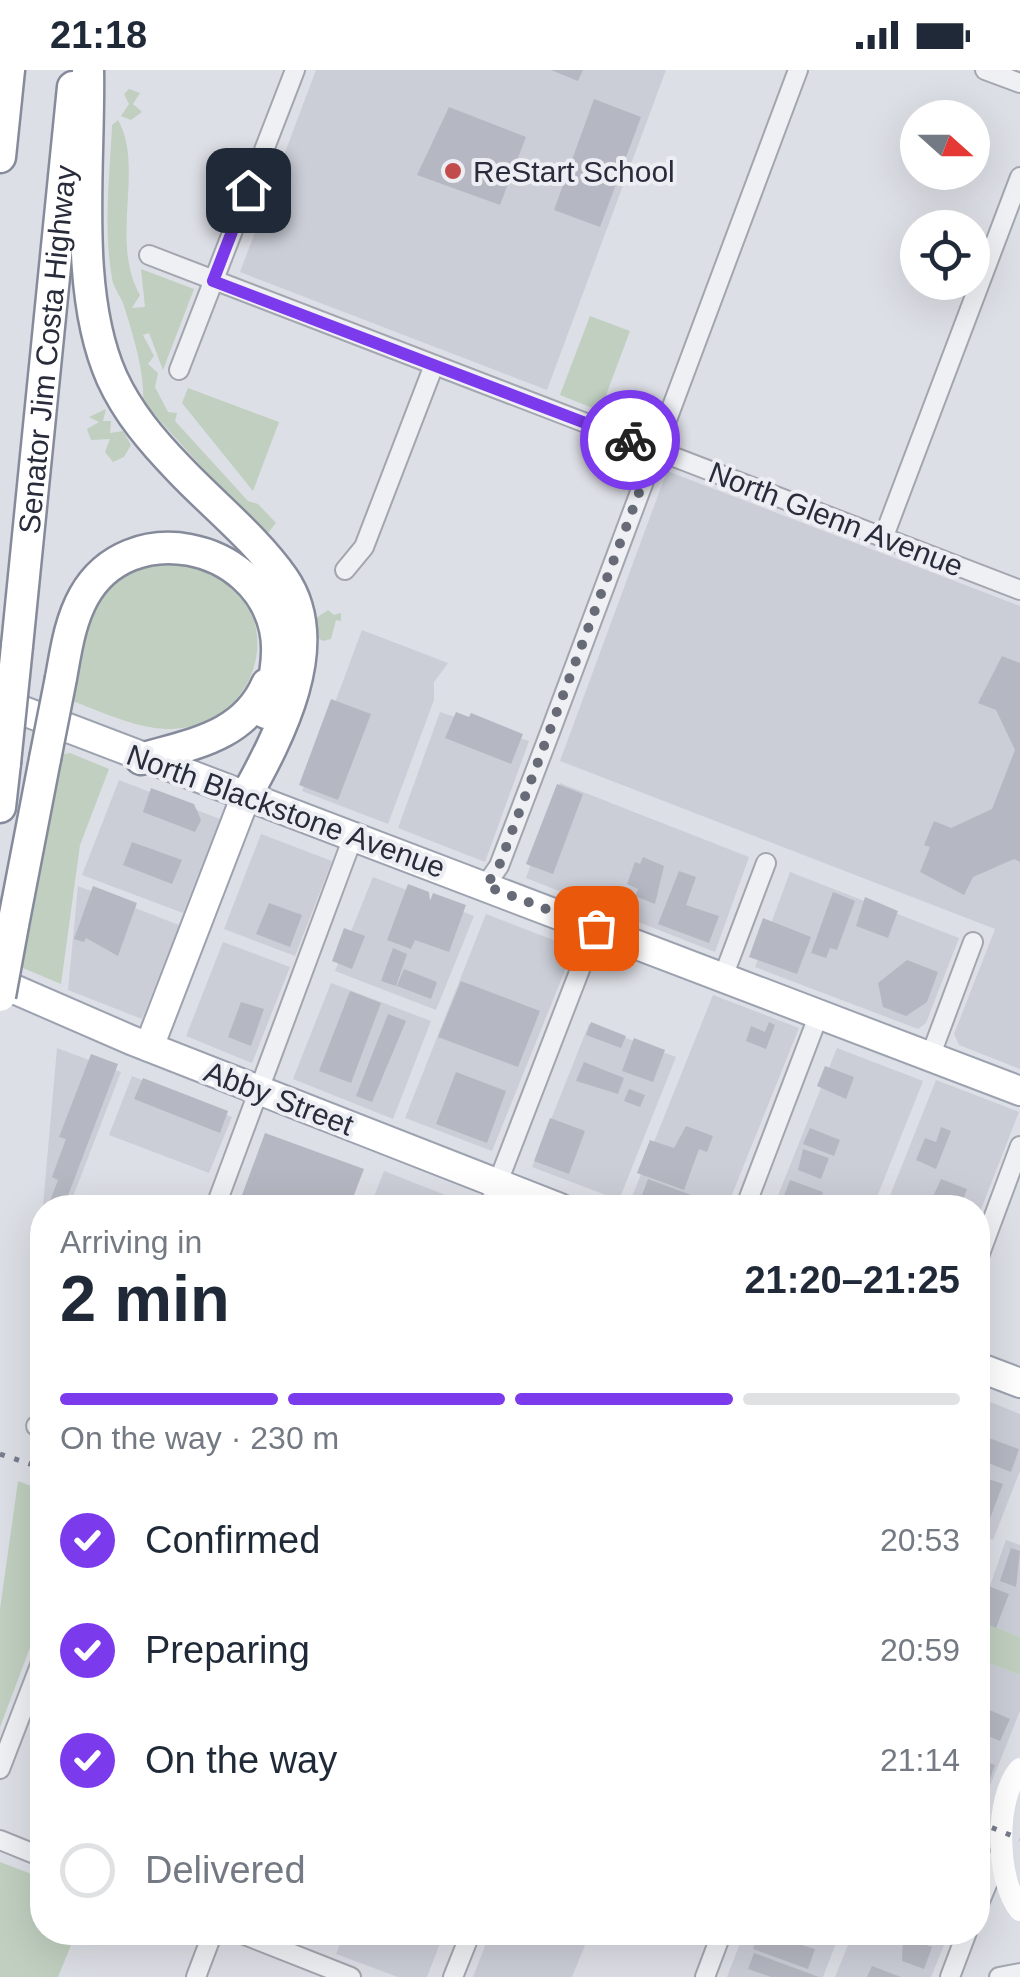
<!DOCTYPE html>
<html lang="en">
<head>
<meta charset="utf-8">
<style>
  body { margin:0; font-family:Helvetica,sans-serif; background:#f6f6f7; color:#1f2937; height:100vh; display:flex; flex-direction:column; font-size:38px; white-space:nowrap }
  * { box-sizing:border-box; margin:0 }
  p { font-size:32px; color:#747a83 }
  .icon { flex:none; width:55px; height:55px; fill:none; stroke:currentColor; stroke-width:2; stroke-linecap:round; stroke-linejoin:round }
  .map { position:relative; flex:1; overflow:hidden }
  .side { position:absolute; left:30px; top:1125px; width:960px; height:750px; display:flex; flex-direction:column; background:#fff; border-radius:40px; box-shadow:0 10px 40px #0002 }
  .side>* { flex:none }
  .needle { width:65px; rotate:111deg }
  .fabs { position:absolute; left:900px; top:30px; display:grid; gap:20px }
  .fabs a { display:grid; place-items:center; width:90px; height:90px; border-radius:50%; background:#fff; box-shadow:0 10px 40px #0002; font-size:50px }
  .pin { position:absolute; display:grid; place-items:center; width:85px; height:85px; color:#fff; margin:-42px; border-radius:20px; box-shadow:0 5px 15px #0006 }
  .courier { position:absolute; display:grid; place-items:center; width:100px; height:100px; margin:-50px; border:8px solid #7c3aed; border-radius:50%; background:#fff; color:#222; box-shadow:0 2px 12px #0007 }
  .headline em { font-style:normal; font-weight:700 }
  .headline div { display:flex; flex-direction:column-reverse }
  .headline { display:flex; align-items:center; justify-content:space-between; height:170px; padding:0 30px }
  h1 { font-size:65px; font-weight:700; line-height:75px }
  .bar { display:grid; grid-template-columns:repeat(4,1fr); gap:15px 10px; align-content:center; height:120px; padding:0 30px }
  .bar i { height:12px; border-radius:8px; background:#e0e1e3 }
  .bar .on { background:#7c3aed }
  .bar p { grid-column:span 4 }
  ol { padding:0 30px; list-style:none }
  li { display:flex; align-items:center; gap:30px; height:110px }
  li p { margin-inline-start:auto }
  li .icon { padding:10px; border-radius:50%; background:#7c3aed; color:#fff; stroke-width:4 }
  li:last-child { color:#747a83 }
  li i { width:55px; height:55px; border:5px solid #e0e1e3; border-radius:50% }
  .status { display:flex; justify-content:space-between; align-items:center; height:70px; padding:0 50px; background:#fff; direction:ltr }
  .status svg { height:28px; fill:currentColor }
  .map>svg:first-child { display:block }
</style>
</head>
<body>
<div class="status"><b>21:18</b><svg viewBox="0 0 49 12"><path d="M0 12V9h3v3zM5 12V6h3v6zM10 12V3h3v9zM15 12V0h3v12zM26 1h20v11H26zM47 4h2v5h-2z"/></svg></div>
<div class="map">
<svg width="1020" height="1907" viewBox="0 0 1020 1907">
  <rect width="100%" height="100%" fill="#dddfe6"/>
  <g fill="#cbced7">
    <polygon points="316,0 666,0 547,320 240,202"/>
    <polygon points="667,401 1020,536 1020,999 959,975 954,964 995,859 560,691"/>
    <polygon points="362,560 448,593 434,612 434,630 388,754 302,721"/>
    <polygon points="440,642 529,671 485,792 398,758"/>
    <polygon points="119,710 220,749 183,843 82,805"/>
    <polygon points="560,713 749,787 715,882 526,808"/>
    <polygon points="261,764 332,791 295,886 224,859"/>
    <polygon points="790,802 959,868 926,953 918,959 755,897"/>
    <polygon points="373,807 474,846 436,940 335,901"/>
    <polygon points="78,816 179,855 142,949 68,920"/>
    <polygon points="486,844 574,878 492,1081 405,1048"/>
    <polygon points="223,872 290,897 252,993 186,966"/>
    <polygon points="331,913 431,951 393,1049 293,1009"/>
    <polygon points="713,925 799,958 727,1137 639,1138 629,1134"/>
    <polygon points="589,954 676,987 619,1130 532,1097"/>
    <polygon points="57,978 121,1002 69,1137 42,1138 42,1205 35,1225"/>
    <polygon points="837,978 923,1011 873,1137 773,1138"/>
    <polygon points="132,1006 232,1047 209,1103 109,1065"/>
    <polygon points="936,1010 1019,1042 978,1147 978,1138 885,1138"/>
    <polygon points="384,1101 471,1135 370,1137"/>
    <polygon points="978,1327 1020,1344 1020,1401 993,1470 978,1464"/>
    <polygon points="1006,1470 1020,1475 1020,1567 978,1550"/>
    <polygon points="978,1589 1020,1605 1020,1641 986,1726 978,1723"/>
    <polygon points="345,1862 444,1862 444,1863 427,1907 398,1907 336,1884"/>
    <polygon points="490,1863 490,1862 590,1863 572,1907 473,1907"/>
    <polygon points="744,1863 840,1863 823,1907 727,1907"/>
    <polygon points="853,1863 949,1863 931,1907 835,1907"/>
  </g>
  <g fill="#c0cfbf">
    <polygon points="129,19 140,23 133,34 142,42 131,50 121,46 129,34 124,24"/>
    <path d="M118 50C145 97 109 171 140 225L132 238 145 237 141 199 194 219 163 300 149 263 143 265 154 286 148 294 158 303 155 317 168 342 177 343 175 351 248 431 258 434 276 453 268 463 255 456 143 332C145 303 133 265 124 236 121 226 113 218 112 208 103 157 110 105 112 55Z"/>
    <polygon points="590,246 630,261 600,341 560,325"/>
    <polygon points="188,318 279,352 253,421 182,333"/>
    <polygon points="106,339 103,351 111,351 110,363 123,361 131,375 124,387 113,392 105,382 110,369 91,370 87,359 99,352 89,347"/>
    <path d="M164 489C178 492 197 493 209 499 291 539 262 656 172 659 138 660 101 641 69 630 84 559 84 510 164 489Z"/>
    <polygon points="328,540 334,545 341,543 341,551 336,550 331,569 323,571 313,565 313,550"/>
    <polygon points="70,683 109,699 80,775 61,914 18,896 58,685"/>
    <polygon points="18,1411 42,1420 42,1546 0,1657 0,1539"/>
    <polygon points="978,1550 1020,1567 1020,1605 978,1589"/>
    <polygon points="0,1792 42,1808 42,1862 76,1863 58,1907 0,1907"/>
  </g>
  <g fill="#b5b8c2">
    <polygon points="551,0 583,0 578,11"/>
    <polygon points="594,29 641,47 600,157 554,140"/>
    <polygon points="449,37 526,67 500,135 417,105"/>
    <polygon points="1002,586 1020,593 1020,792 1014,789 973,807 964,825 920,802 930,777 924,775 934,751 951,758 992,739 1015,680 996,640 978,633"/>
    <polygon points="331,629 371,644 338,730 299,715"/>
    <polygon points="456,642 469,647 471,643 523,664 511,694 445,668"/>
    <polygon points="557,714 583,724 553,804 526,794"/>
    <polygon points="151,718 194,734 201,750 195,762 143,742"/>
    <polygon points="132,772 182,790 172,814 123,795"/>
    <polygon points="643,787 664,796 655,834 635,826 638,819 627,814 635,792 640,794"/>
    <polygon points="679,801 696,807 686,835 719,846 709,873 658,854"/>
    <polygon points="408,814 429,822 430,831 433,823 466,835 449,882 415,870 411,879 387,870"/>
    <polygon points="93,816 137,833 118,886 86,868 84,872 74,869"/>
    <polygon points="833,822 855,831 837,880 830,878 826,888 811,883"/>
    <polygon points="865,827 898,841 888,868 856,856"/>
    <polygon points="269,833 302,845 290,877 256,864"/>
    <polygon points="763,848 811,867 797,904 749,887"/>
    <polygon points="344,858 365,866 352,899 332,891"/>
    <polygon points="393,878 407,884 396,916 381,911"/>
    <polygon points="907,890 938,902 927,932 906,946 883,937 878,913"/>
    <polygon points="404,899 437,912 431,929 397,916"/>
    <polygon points="461,911 540,941 518,997 438,967"/>
    <polygon points="350,921 381,933 351,1013 319,1001"/>
    <polygon points="241,932 264,939 251,976 228,967"/>
    <polygon points="388,944 406,951 372,1032 356,1026"/>
    <polygon points="591,952 626,966 621,978 586,965"/>
    <polygon points="769,952 775,955 766,979 746,971 751,956 765,962"/>
    <polygon points="634,968 665,980 653,1012 622,1001"/>
    <polygon points="91,984 118,994 64,1136 50,1131 58,1110 52,1107 66,1069 59,1067"/>
    <polygon points="584,992 624,1008 618,1024 576,1011"/>
    <polygon points="825,996 854,1007 846,1029 817,1016"/>
    <polygon points="456,1002 506,1021 487,1073 436,1054"/>
    <polygon points="143,1008 228,1041 220,1063 134,1029"/>
    <polygon points="629,1019 645,1025 640,1037 624,1031"/>
    <polygon points="550,1048 585,1061 569,1104 534,1091"/>
    <polygon points="686,1056 713,1066 707,1082 699,1079 684,1120 637,1103 650,1070 674,1078"/>
    <polygon points="941,1057 951,1061 936,1099 916,1090 925,1068 936,1072"/>
    <polygon points="810,1058 840,1070 834,1086 803,1074"/>
    <polygon points="265,1063 364,1099 349,1138 278,1138 242,1125"/>
    <polygon points="803,1079 829,1088 821,1109 798,1100"/>
    <polygon points="648,1109 707,1131 705,1138 638,1136"/>
    <polygon points="941,1109 967,1119 960,1138 928,1138"/>
    <polygon points="790,1110 823,1122 818,1138 782,1131"/>
    <polygon points="978,1364 1019,1379 1011,1402 978,1389"/>
    <polygon points="983,1407 1003,1414 984,1464 978,1462 978,1420"/>
    <polygon points="1011,1478 1020,1481 1016,1517 1000,1511"/>
    <polygon points="988,1516 1009,1524 996,1558 978,1550"/>
    <polygon points="978,1635 1010,1649 1000,1671 978,1662"/>
    <polygon points="978,1689 995,1695 985,1722 978,1719"/>
    <polygon points="759,1862 815,1879 808,1899 753,1879"/>
    <polygon points="910,1869 932,1877 924,1899 902,1891 903,1870"/>
    <polygon points="754,1883 819,1907 771,1907 748,1899"/>
    <polygon points="872,1896 901,1907 867,1907"/>
  </g>
  <g fill="none" stroke-linecap="round" stroke-linejoin="round">
    <g stroke="#a3a6af" stroke-width="22">
      <g id="minor">
        <polyline points="985,0 1020,13"/>
        <polyline points="149,185 1020,520"/>
        <polyline points="179,300 295,0"/>
        <polyline points="884,466 1020,107"/>
        <polyline points="345,500 364,477 434,295"/>
        <polyline points="485,816 499,796 549,665 798,0"/>
        <polyline points="723,907 766,793"/>
        <polyline points="930,987 973,872"/>
        <polyline points="215,1138 353,767"/>
        <polyline points="488,1138 596,858"/>
        <polyline points="745,1138 819,944"/>
        <polyline points="978,1189 1020,1076"/>
        <polyline points="36,1356 42,1359"/>
        <polyline points="0,1699 42,1590"/>
        <polyline points="0,1770 42,1787"/>
        <polyline points="978,1836 1001,1781"/>
        <polyline points="237,1862 351,1907"/>
        <polyline points="196,1907 213,1862"/>
        <polyline points="453,1907 471,1862"/>
        <polyline points="705,1907 722,1862"/>
        <polyline points="950,1907 967,1862"/>
        <polyline points="999,1907 1020,1903"/>
      </g>
    </g>
    <g stroke="#9da2b0" stroke-width="32">
      <g id="primary">
        <polyline points="0,632 1020,1021"/>
        <polyline points="0,913 131,970 560,1138"/>
        <polyline points="149,977 245,728"/>
        <polyline points="978,1297 1020,1313"/>
      </g>
    </g>
    <g stroke="#868b9b" stroke-width="35">
      <g id="motorway">
        <path d="M88 0C90 94 73 221 112 308 128 343 152 371 179 399 213 435 255 468 283 508 329 574 278 668 245 728"/>
        <polyline points="0,87 9,0"/>
        <path id="s1" d="M17 576 73 17"/>
        <path d="M61 608C66 580 70 551 84 526 129 446 256 472 275 559 281 586 273 617 266 643"/>
        <path d="M141 689C192 674 244 667 267 614"/>
        <polyline points="0,737 5,693"/>
        <polyline points="13,855 45,689"/>
      </g>
    </g>
    <use href="#minor" stroke="#eff0f4" stroke-width="18"/>
    <path stroke="#fff" stroke-width="22" d="M1020 1699C994 1728 996 1811 1020 1840"/>
    <use href="#primary" stroke="#fff" stroke-width="28"/>
    <use href="#motorway" stroke="#fff" stroke-width="30"/>
    <g stroke="#787d8e" stroke-width="5" stroke-dasharray="5 10" stroke-linecap="butt">
      <polyline points="0,1384 42,1398"/>
      <polyline points="978,1752 1020,1769"/>
    </g>
    <g stroke="#868b9b" stroke-width="35" stroke-linecap="butt">
      <g id="motorway-bridge">
        <polyline points="45,689 61,608"/>
        <polyline points="5,693 17,576"/>
        <polyline points="0,926 13,855"/>
      </g>
    </g>
    <use href="#motorway-bridge" stroke="#fff" stroke-width="30"/>
  </g>
  <g fill="none" stroke-linecap="round" stroke-linejoin="round">
    <polyline stroke="#676b77" stroke-width="10" stroke-dasharray="0 18" points="596,858 486,816 499,796 655,380 630,370"/>
    <polyline stroke="#7c3aed" stroke-width="12" points="248,120 213,211 630,370"/>
  </g>
  <circle fill="#c24c4b" stroke="#eceef3" stroke-width="4" cx="453" cy="101" r="10"/>
  <g text-anchor="middle" dominant-baseline="central" stroke-width="8" stroke-linejoin="round" paint-order="stroke">
    <g font-size="30" fill="#282c3b" stroke="#eceef3" text-anchor="start">
      <text x="473" y="101">ReStart School</text>
    </g>
    <g font-size="30" fill="#282c3b" stroke="#eceef3">
      <text stroke="none"><textPath href="#s1" startOffset="298">Senator Jim Costa Highway</textPath></text>
      <text transform="translate(836 449) rotate(21)">North Glenn Avenue</text>
      <text transform="translate(286 741) rotate(20)">North Blackstone Avenue</text>
      <text transform="translate(279 1028) rotate(21)">Abby Street</text>
    </g>
  </g>
</svg>
<div class="fabs">
<a><svg class="needle" viewBox="-14 -14 28 28"><path d="M0-13l5 13h-10z" fill="#e53935"/><path d="M0 13l5-13h-10z" fill="#747a83"/></svg></a>
<a><svg class="icon" aria-label="locate" viewBox="0 0 24 24"><circle cx="12" cy="12" r="6"/><path d="M12 2v4M12 18v4M2 12h4M18 12h4"/></svg></a>
</div>
<div class="pin" style="left:596px;top:858px;background:#ea580c"><svg class="icon" aria-label="bag" viewBox="0 0 24 24"><path d="M5 8h14l-1 12H6zM9 8a3 3 0 0 1 6 0"/></svg></div>
<div class="pin" style="left:248px;top:120px;background:#1f2937"><svg class="icon" aria-label="home" viewBox="0 0 24 24"><path d="M3 11l9-7 9 7M6 9v11h12V9"/></svg></div>
<div class="courier" style="left:630px;top:370px"><svg class="icon" aria-label="bike" viewBox="0 0 24 24"><circle cx="6" cy="16" r="4"/><circle cx="18" cy="16" r="4"/><path d="M6 16l4-8h5l3 8M10 8l3 8H6M13 5h3"/></svg></div>
<section class="side">
<div class="headline"><div><h1>2 min</h1><p>Arriving in</p></div><em>21:20–21:25</em></div>
<div class="bar"><i class="on"></i><i class="on"></i><i class="on"></i><i></i><p>On the way · 230 m</p></div>
<ol>
<li><svg class="icon" aria-label="check" viewBox="0 0 24 24"><path d="M5 12l5 5 9-10"/></svg>Confirmed<p>20:53</p></li>
<li><svg class="icon" aria-label="check" viewBox="0 0 24 24"><path d="M5 12l5 5 9-10"/></svg>Preparing<p>20:59</p></li>
<li><svg class="icon" aria-label="check" viewBox="0 0 24 24"><path d="M5 12l5 5 9-10"/></svg>On the way<p>21:14</p></li>
<li><i></i>Delivered</li>
</ol>
</section>
</div>
</body>
</html>
